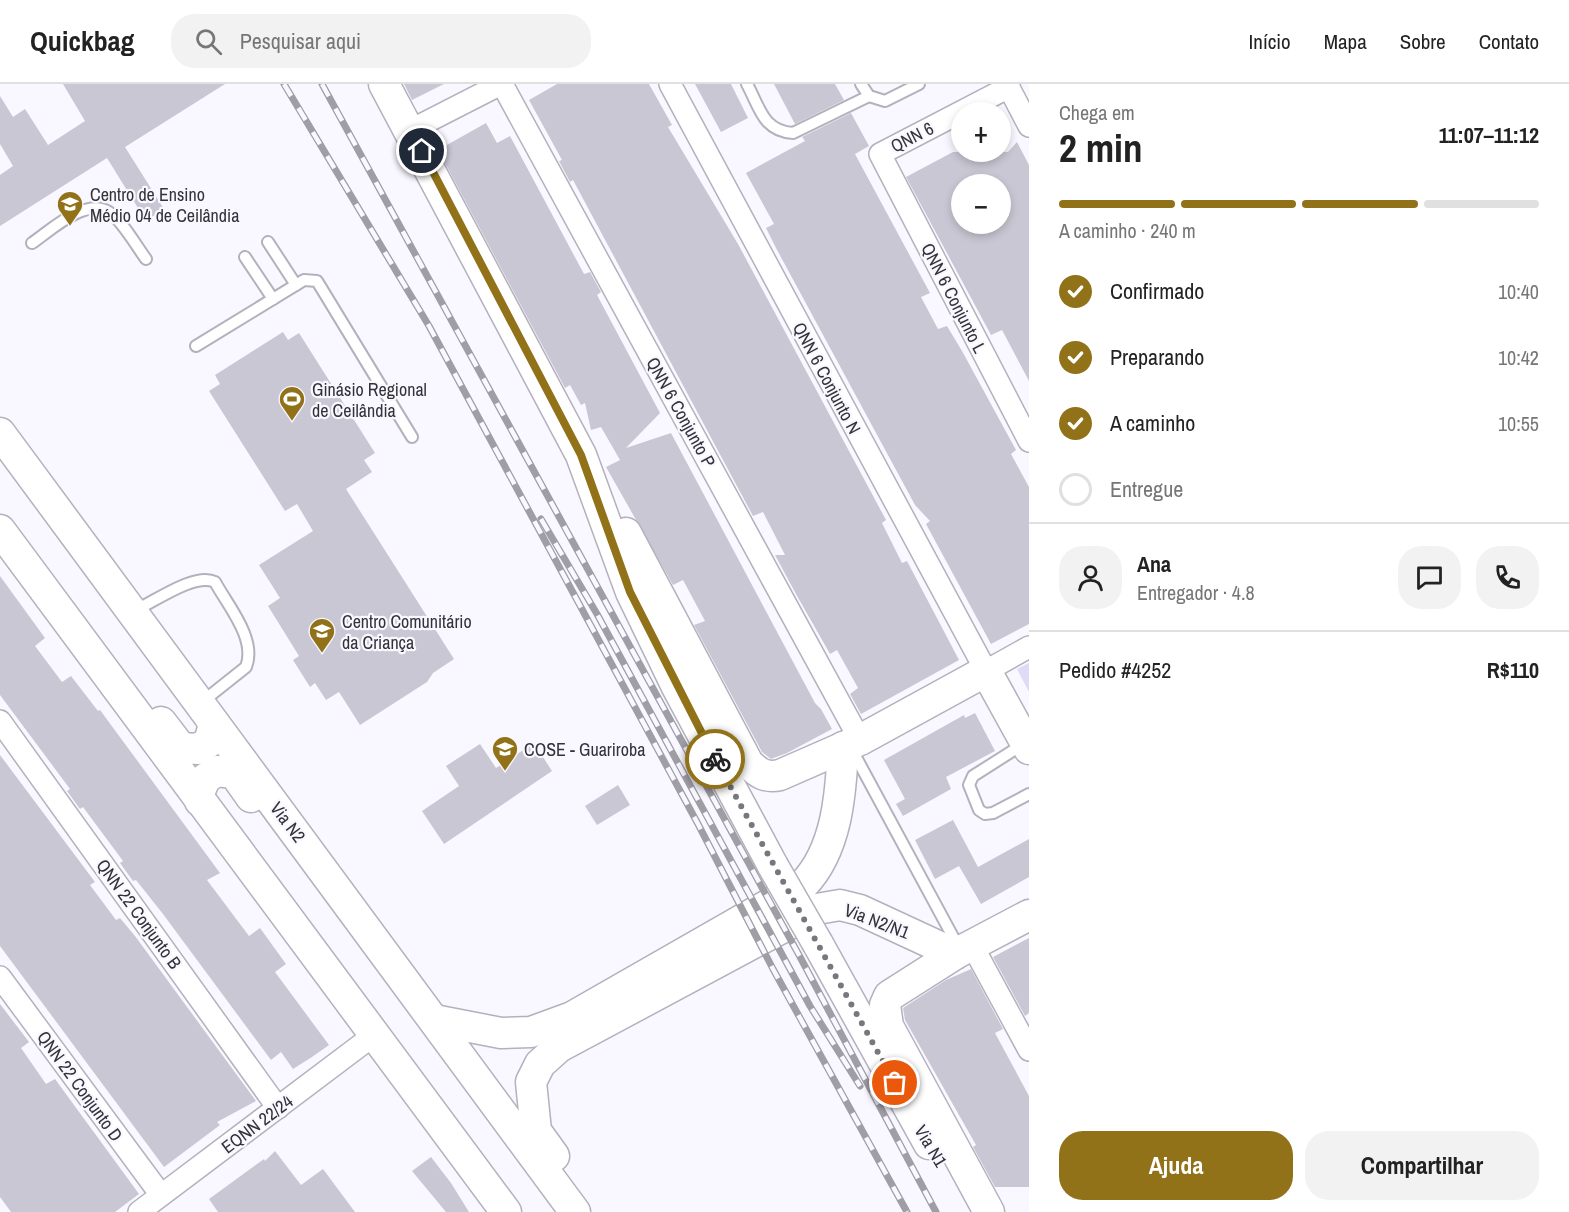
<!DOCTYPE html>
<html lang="pt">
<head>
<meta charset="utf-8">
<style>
  body { margin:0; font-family:"Archivo Narrow",sans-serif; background:#f2f2f2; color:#222; height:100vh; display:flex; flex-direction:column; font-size:22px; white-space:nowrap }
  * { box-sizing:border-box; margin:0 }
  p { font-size:20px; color:#767676 }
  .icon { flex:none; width:33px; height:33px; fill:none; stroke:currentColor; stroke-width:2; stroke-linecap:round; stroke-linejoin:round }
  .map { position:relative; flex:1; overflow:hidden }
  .panel { display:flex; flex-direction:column; background:#fff; width:540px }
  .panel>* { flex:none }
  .fabs { position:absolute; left:951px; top:18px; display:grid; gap:12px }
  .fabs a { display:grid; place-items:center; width:60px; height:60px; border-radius:50%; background:#fff; box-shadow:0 3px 9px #0003; font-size:30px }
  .pin { position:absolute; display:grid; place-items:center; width:51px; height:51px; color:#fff; margin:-26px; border:3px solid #fff; border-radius:50%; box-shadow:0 2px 6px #0007 }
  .courier { position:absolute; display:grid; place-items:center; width:60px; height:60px; margin:-30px; border:4px solid #917218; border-radius:50%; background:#fff; color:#222; box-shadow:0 2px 8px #0007 }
  .overview em { font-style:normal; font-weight:700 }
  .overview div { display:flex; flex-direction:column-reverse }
  .overview { display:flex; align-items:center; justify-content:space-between; height:102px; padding:0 30px }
  h1 { font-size:39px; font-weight:700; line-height:45px }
  .bar { display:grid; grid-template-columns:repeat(4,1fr); gap:9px 6px; align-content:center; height:72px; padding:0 30px }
  .bar i { height:8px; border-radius:4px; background:#e0e0e0 }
  .bar .current { background:#917218 }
  .bar p { grid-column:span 4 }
  .line { display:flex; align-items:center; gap:15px; padding:0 30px; border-top:2px solid #e0e0e0 }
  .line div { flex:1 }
  .round { display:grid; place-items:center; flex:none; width:63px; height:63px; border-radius:24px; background:#f2f2f2 }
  ol { padding:0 30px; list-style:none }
  li { display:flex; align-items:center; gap:18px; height:66px }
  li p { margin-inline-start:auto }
  li .icon { padding:6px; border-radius:50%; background:#917218; color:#fff; stroke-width:4 }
  li:last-child { color:#767676 }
  li i { width:33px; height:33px; border:3px solid #e0e0e0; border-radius:50% }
  .button { display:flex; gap:12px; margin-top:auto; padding:12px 30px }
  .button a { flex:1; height:69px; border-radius:24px; background:#917218; color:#fff; font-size:24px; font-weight:700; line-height:69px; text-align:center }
  .button a+a { background:#f2f2f2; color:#222 }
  header { display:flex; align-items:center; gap:36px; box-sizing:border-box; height:84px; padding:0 30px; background:#fff; border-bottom:2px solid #e0e0e0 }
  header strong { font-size:28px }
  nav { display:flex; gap:33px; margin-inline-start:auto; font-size:21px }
  .search { width:420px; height:54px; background:#f2f2f2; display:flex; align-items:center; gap:15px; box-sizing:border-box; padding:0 21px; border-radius:24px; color:#767676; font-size:22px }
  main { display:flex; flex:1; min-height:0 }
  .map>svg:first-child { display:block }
</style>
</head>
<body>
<header>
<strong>Quickbag</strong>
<div class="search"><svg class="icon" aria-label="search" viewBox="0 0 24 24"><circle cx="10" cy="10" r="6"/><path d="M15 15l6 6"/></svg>Pesquisar aqui</div>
<nav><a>Início</a><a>Mapa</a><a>Sobre</a><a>Contato</a></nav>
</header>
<main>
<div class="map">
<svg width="1029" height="1128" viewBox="0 0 1029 1128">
  <rect width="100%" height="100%" fill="#f9f7ff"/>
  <polygon fill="#e1daf6" points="1029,579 1029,608 1017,585"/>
  <g fill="#cac7d4" fill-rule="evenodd">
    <polygon points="63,0 225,0 125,63 164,125 146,137 107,74 0,142 0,91 13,82 0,60 0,12 13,33 25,25 48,61 85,37"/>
    <polygon points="404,0 444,0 412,16"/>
    <polygon points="557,0 649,0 672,41 668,43 738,160 886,436 882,439 902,479 907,477 959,576 861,630 850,610 858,604 837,566 830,570 796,510 775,471 785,471 763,428 753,432 573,96 570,98 559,77 562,76 529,16"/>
    <polygon points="695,0 731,0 748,34 721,48"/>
    <polygon points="774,0 835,0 844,16 795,40"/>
    <polygon points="851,29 869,62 855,70 930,209 921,213 938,245 947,242 962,267 1016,366 1011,370 1029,403 1029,540 991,560 926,440 930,437 915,421 776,164 766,144 774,140 746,89 805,57 802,53"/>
    <polygon points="486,39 497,59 510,52 584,190 590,188 601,208 597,211 660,329 626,364 671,349 815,619 821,625 832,645 787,669 771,675 762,668 694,541 705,537 683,496 673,501 606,383 620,376 601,343 591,346 585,319 581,321 570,301 565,304 438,66"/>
    <path d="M1017 58 1029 81V297L1002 246 991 251 906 93 953 68H1008ZM962 100H1000V140H962Z"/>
    <polygon points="283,248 288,256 299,249 375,369 364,376 372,388 346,405 454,575 433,589 427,598 360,641 339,608 326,616 315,599 310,603 293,576 299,572 268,522 280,514 259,481 313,447 297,420 285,427 209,307 220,300 215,291"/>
    <polygon points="0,492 45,554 35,562 62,598 71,592 98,627 100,626 220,789 207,796 249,852 260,844 286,880 275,888 329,961 312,973 293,985 281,968 271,976 163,830 136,796 133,797 120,779 123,777 83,723 80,725 67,707 70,705 0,611"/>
    <polygon points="975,629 995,667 946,693 951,705 903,732 896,720 905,715 884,676 964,631 965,634"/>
    <polygon points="534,659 552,687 444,760 422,727 459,702 446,682 480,660 496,684"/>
    <polygon points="0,671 95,798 90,801 116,836 120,834 135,852 256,1017 217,1038 220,1041 164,1083 0,862"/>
    <polygon points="618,701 630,721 597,741 585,722"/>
    <polygon points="953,736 978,783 1029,755 1029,793 981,820 959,782 935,795 915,756"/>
    <polygon points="1029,854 1029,929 1025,932 993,873"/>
    <polygon points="971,885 1003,945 995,949 1029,1012 1029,1103 995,1103 973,1063 976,1061 905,936 903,924 946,896"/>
    <polygon points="0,920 29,958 21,964 46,1000 55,995 139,1110 115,1128 11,1128 0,1113"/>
    <polygon points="275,1067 301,1101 323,1085 355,1128 218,1128 209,1115 264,1075 265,1077"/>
    <polygon points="431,1073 451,1099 469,1128 446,1128 412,1087"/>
  </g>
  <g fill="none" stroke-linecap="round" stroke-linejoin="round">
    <g stroke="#b4b1bd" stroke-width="14">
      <g id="lane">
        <path d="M747 0C760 24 763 47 793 49L869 12"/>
        <polyline points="861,0 869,12 885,17 919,0"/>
        <polyline points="268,158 296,201"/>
        <path d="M32 159C50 147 85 113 109 128 121 135 137 163 146 175"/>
        <polyline points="245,173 273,215"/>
        <polyline points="196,262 304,196 317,197 412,353"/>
        <path d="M134 527C154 518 195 488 215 498 228 522 257 555 246 583L202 618"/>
        <polyline points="1025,659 973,692 969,701 979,726 985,730 993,729 1029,710"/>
        <polyline points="851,664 959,864"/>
      </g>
    </g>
    <g stroke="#b4b1bd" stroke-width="24">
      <g id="street">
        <polyline points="502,0 860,656"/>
        <polyline points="670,0 986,587 1029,563"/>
        <polyline points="1007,0 1029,42"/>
        <polyline points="1009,3 880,70 1029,357"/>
        <polyline points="411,46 501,0"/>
        <polyline points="0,637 278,1024"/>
        <polyline points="972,861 1029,966"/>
        <polyline points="0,893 161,1111"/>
        <polyline points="139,1128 374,951"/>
      </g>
    </g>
    <g stroke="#b4b1bd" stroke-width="33">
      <g id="secondary">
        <polyline points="384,0 581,371 631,508 677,603 773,782"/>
        <polyline points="0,349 575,1128"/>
        <polyline points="0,446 506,1128"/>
        <path d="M626 449 748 679C759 690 766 694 780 691L860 656 986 587 1029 665"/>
        <polyline points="161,638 181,664 198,665 209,658 213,644 212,637"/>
        <polyline points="200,717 199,709 205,695 216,687 234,689 251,713"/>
        <polyline points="818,860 929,1060"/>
        <path d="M434 936 501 949 531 948 572 933 803 801C837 766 841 710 843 663"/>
        <polyline points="554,1072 536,1047 531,998 540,980 559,963 817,825 840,821 860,826 955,870"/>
        <polyline points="989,1128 888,942 885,921 889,912 955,870 1029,831"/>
      </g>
    </g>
    <use href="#lane" stroke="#fff" stroke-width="10"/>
    <use href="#street" stroke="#fff" stroke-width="21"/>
    <use href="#secondary" stroke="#fff" stroke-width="30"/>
    <g stroke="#a09ea5" stroke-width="7">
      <g id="rail">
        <polyline points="284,0 429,242 698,740 773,885 907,1128"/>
        <polyline points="322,0 799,871 936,1128"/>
        <polyline points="541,435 597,530 810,922 860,1002"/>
      </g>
    </g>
    <use href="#rail" stroke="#f9f7ff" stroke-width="4.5" stroke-dasharray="14" stroke-linecap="butt"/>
    <g stroke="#b4b1bd" stroke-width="33" stroke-linecap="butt">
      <polyline id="secondary-bridge" points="773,782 818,860"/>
    </g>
    <use href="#secondary-bridge" stroke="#fff" stroke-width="30"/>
  </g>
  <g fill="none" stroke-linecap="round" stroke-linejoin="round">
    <polyline stroke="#78777d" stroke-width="6" stroke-dasharray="0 10.8" points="715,675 895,999"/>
    <polyline stroke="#917218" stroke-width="8" points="422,67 581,371 630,508 715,675"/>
  </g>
  <defs>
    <g id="school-pin" transform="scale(1.35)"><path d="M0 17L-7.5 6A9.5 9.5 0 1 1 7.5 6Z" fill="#917218" stroke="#f9f7ff"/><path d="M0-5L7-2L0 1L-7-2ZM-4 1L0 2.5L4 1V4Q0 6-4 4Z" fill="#fff"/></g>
    <g id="stadium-pin" transform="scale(1.35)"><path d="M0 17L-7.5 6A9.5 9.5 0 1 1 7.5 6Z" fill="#917218" stroke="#f9f7ff"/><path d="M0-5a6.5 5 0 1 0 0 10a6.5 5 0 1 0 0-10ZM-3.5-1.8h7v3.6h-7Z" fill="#fff"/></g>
  </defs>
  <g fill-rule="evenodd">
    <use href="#school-pin" x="70" y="120"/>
    <use href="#stadium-pin" x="292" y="315"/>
    <use href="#school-pin" x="322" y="547"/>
    <use href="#school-pin" x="505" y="665"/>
  </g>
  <g text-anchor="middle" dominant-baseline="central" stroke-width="4.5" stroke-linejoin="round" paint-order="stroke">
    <g font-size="18" fill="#333237" stroke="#f9f7ff">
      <text transform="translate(912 53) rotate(-27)">QNN 6</text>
      <text transform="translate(954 214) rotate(63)">QNN 6 Conjunto L</text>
      <text transform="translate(827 294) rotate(62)">QNN 6 Conjunto N</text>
      <text transform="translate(681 328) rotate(61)">QNN 6 Conjunto P</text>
      <text transform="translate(288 738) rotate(53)">Via N2</text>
      <text transform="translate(139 830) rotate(54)">QNN 22 Conjunto B</text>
      <text transform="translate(877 837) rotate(21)">Via N2/N1</text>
      <text transform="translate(80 1002) rotate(54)">QNN 22 Conjunto D</text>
      <text transform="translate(257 1040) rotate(-37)">EQNN 22/24</text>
      <text transform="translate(931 1062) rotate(59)">Via N1</text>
    </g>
    <g font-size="18" fill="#333237" stroke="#f9f7ff" text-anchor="start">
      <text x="90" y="110">Centro de Ensino<tspan x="90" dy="21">Médio 04 de Ceilândia</tspan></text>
      <text x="312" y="305">Ginásio Regional<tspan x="312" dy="21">de Ceilândia</tspan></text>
      <text x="342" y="537">Centro Comunitário<tspan x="342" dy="21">da Criança</tspan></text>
      <text x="524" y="665">COSE - Guariroba</text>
    </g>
  </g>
</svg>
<div class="fabs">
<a>+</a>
<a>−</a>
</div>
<div class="pin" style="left:895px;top:999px;background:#ea580c"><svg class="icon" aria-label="bag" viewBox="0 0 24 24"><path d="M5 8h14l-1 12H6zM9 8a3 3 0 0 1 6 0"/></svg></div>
<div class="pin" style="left:422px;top:67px;background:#1f2937"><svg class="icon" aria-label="home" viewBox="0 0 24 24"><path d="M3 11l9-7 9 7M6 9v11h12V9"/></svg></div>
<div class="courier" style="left:715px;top:675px"><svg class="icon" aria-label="bike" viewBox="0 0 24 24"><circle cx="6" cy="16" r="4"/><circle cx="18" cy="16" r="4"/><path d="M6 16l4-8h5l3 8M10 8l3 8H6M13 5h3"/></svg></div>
</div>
<section class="panel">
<div class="overview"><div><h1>2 min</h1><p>Chega em</p></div><em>11:07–11:12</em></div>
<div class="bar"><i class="current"></i><i class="current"></i><i class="current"></i><i></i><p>A caminho · 240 m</p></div>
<ol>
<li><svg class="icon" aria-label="check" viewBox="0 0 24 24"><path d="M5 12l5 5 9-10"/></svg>Confirmado<p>10:40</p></li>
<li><svg class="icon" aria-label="check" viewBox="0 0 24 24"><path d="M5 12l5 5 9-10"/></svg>Preparando<p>10:42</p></li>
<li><svg class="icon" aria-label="check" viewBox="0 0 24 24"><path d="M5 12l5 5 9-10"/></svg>A caminho<p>10:55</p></li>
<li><i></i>Entregue</li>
</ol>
<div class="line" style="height:108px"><a class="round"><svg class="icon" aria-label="person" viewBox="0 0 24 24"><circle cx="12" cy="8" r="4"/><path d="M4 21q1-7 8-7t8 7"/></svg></a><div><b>Ana</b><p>Entregador · 4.8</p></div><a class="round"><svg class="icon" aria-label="chat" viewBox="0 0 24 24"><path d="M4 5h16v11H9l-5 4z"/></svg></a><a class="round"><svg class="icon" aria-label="phone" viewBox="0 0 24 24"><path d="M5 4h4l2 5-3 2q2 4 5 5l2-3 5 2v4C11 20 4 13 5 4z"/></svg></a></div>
<div class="line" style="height:78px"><div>Pedido #4252</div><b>R$110</b></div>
<div class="button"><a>Ajuda</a><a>Compartilhar</a></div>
</section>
</main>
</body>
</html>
